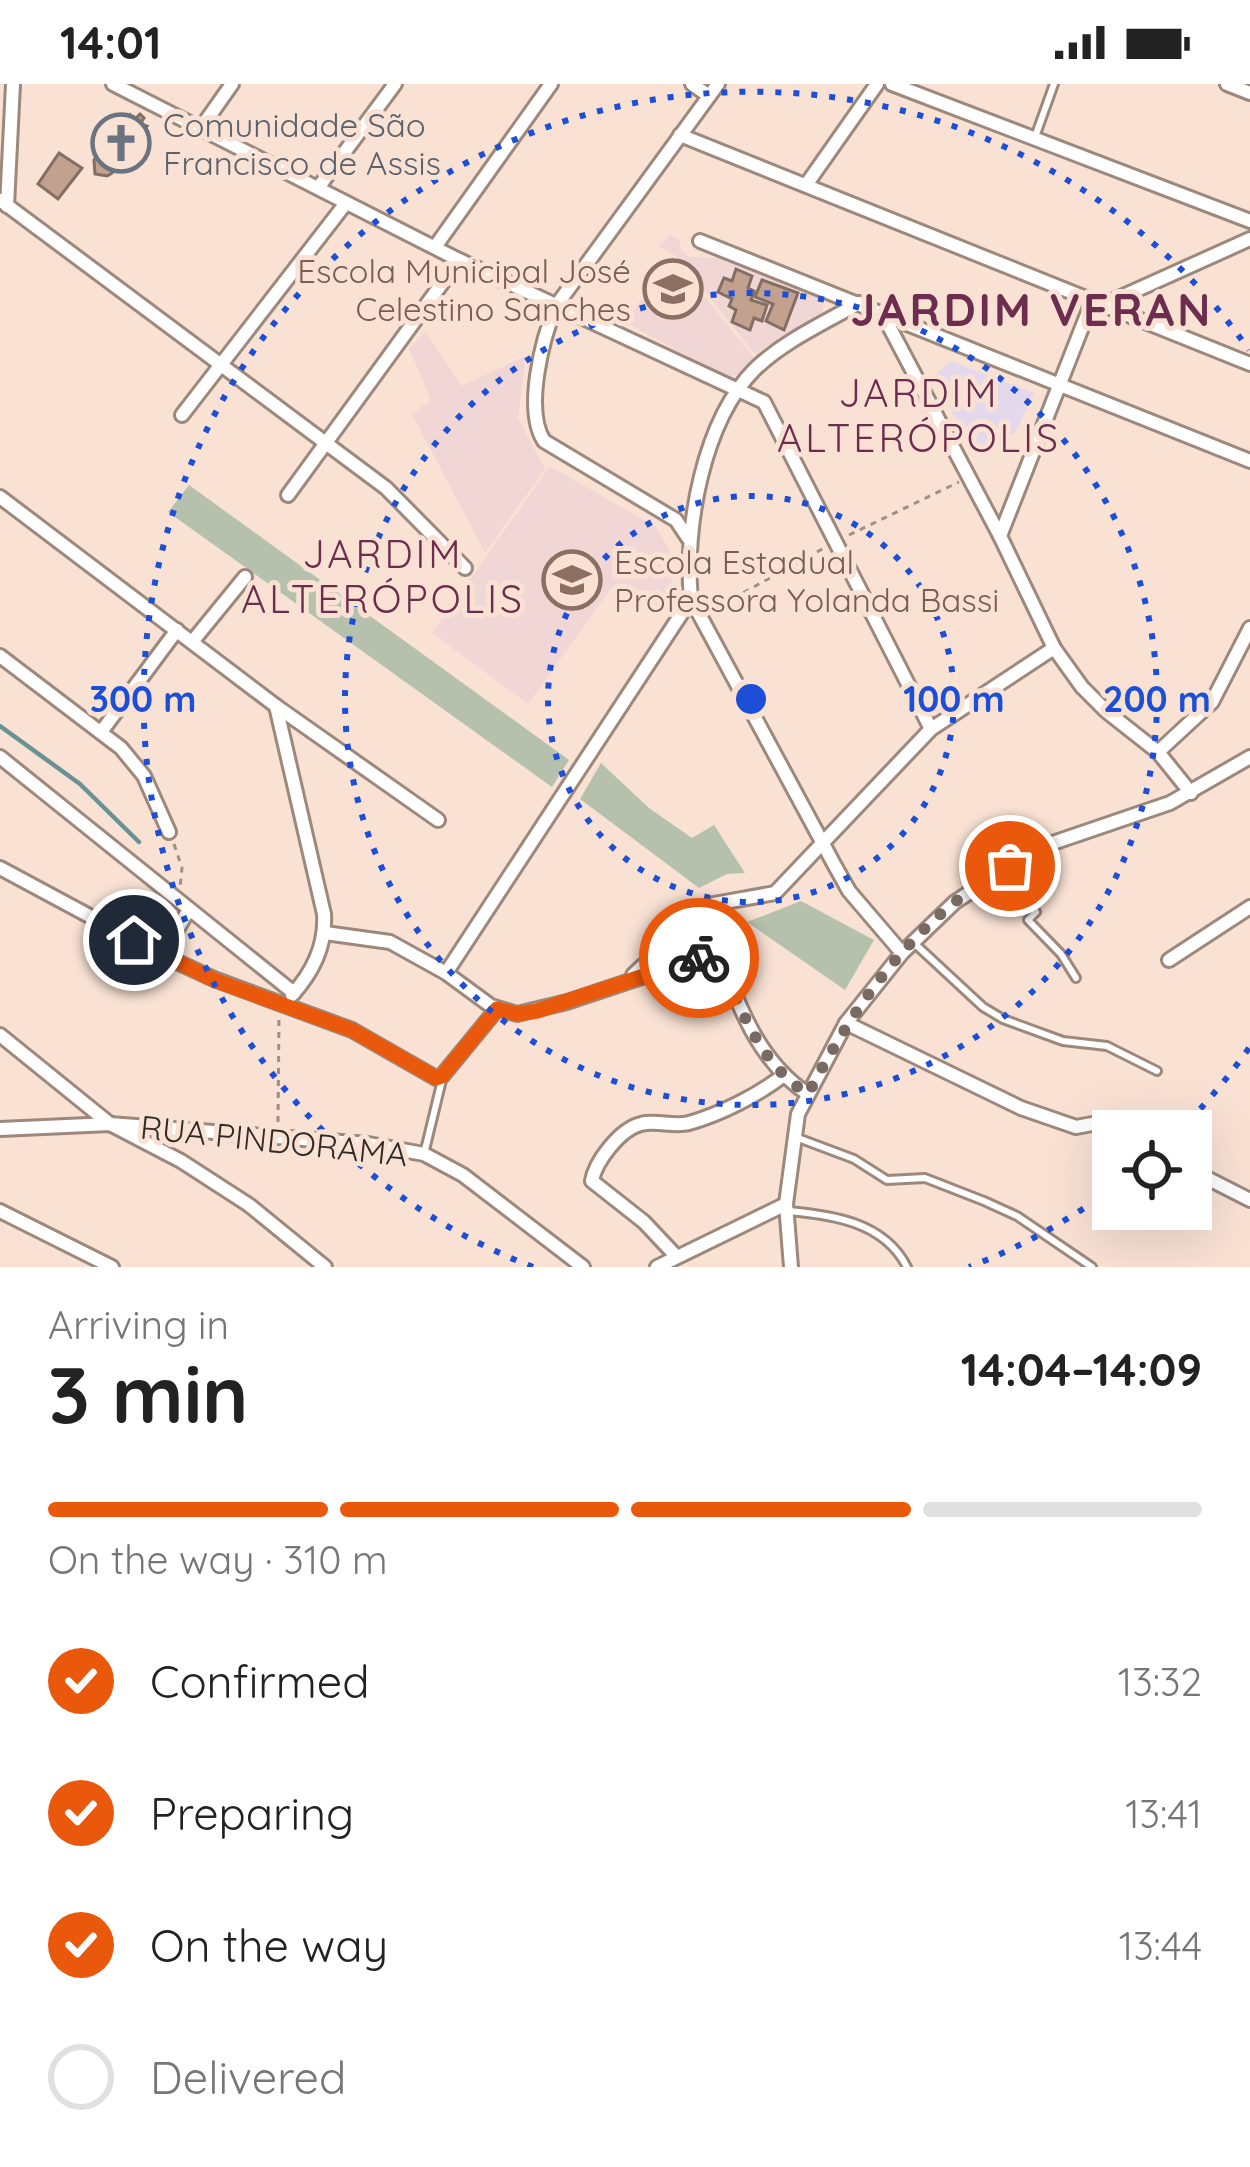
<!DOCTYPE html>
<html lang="en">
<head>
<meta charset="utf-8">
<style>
  body { margin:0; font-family:Quicksand,sans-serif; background:#f6f6f6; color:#222; height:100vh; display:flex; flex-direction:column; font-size:45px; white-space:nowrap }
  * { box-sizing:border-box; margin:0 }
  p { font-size:39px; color:#767676 }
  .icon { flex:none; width:66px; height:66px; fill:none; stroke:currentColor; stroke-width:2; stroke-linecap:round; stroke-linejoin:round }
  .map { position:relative; height:1183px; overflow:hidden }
  .panel { display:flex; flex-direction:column; background:#fff; flex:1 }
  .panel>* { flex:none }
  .buttons { position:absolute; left:1092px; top:1026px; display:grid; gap:24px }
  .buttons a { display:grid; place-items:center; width:120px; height:120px; border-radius:0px; background:#fff; box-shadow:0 12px 48px #0002; font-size:60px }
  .pin { position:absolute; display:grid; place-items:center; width:102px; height:102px; color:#fff; margin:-51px; border:6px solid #fff; border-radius:50%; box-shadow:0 3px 12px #0007 }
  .courier { position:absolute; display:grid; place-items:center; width:120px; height:120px; margin:-60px; border:9px solid #ea580c; border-radius:50%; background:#fff; color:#222; box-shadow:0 3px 15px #0007 }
  .headline em { font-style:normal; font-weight:700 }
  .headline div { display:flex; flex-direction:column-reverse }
  .headline { display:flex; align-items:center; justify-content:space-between; height:204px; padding:0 48px }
  h1 { font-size:78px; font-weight:700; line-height:90px }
  .bar { display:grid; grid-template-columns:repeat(4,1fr); gap:18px 12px; align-content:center; height:144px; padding:0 48px }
  .bar i { height:15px; border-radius:9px; background:#e0e0e0 }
  .bar .selected { background:#ea580c }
  .bar p { grid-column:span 4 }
  ol { padding:0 48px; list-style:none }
  li { display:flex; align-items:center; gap:36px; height:132px }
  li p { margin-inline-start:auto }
  li .icon { padding:12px; border-radius:50%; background:#ea580c; color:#fff; stroke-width:4 }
  li:last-child { color:#767676 }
  li i { width:66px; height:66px; border:6px solid #e0e0e0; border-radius:50% }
  .status { display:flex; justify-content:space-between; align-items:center; height:84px; padding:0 60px; background:#fff; direction:ltr }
  .status svg { height:33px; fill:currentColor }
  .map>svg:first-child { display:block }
</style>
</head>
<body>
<div class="status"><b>14:01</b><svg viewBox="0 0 49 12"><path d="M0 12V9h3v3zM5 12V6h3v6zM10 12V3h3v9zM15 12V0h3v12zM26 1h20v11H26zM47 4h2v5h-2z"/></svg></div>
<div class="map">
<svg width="1250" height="1183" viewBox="0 0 1250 1183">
  <rect width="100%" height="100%" fill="#f9e2d4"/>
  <g fill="#f1d6d6">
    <polygon points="670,151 680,156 681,167 689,173 719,174 818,212 823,220 822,229 755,270 676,172 658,162"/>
    <polygon points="672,172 754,274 731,296 625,238"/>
    <polygon points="425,248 462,302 526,272 518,334 545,385 485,469 412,330 431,316 409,264"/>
    <polygon points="550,382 656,443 672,470 674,490 670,506 652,530 612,503 528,620 432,549"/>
  </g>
  <polygon fill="#e3d8ec" points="951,277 1034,309 1015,349 972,365 933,293"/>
  <g fill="#b6c1ad">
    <polygon points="189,401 569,676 552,703 168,428"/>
    <polygon points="601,679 649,724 692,754 714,741 745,789 727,790 699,804 580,715"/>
    <polygon points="801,817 874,856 845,906 747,838"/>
  </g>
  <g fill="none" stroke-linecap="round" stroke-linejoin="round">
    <polyline stroke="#689294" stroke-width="4.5" points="0,642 80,700 139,758"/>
  </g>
  <g fill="#c2a28f" stroke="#826e62" stroke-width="3">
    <polygon points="140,30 144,34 140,40 147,42 112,89 107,92 95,90 94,76 130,31 133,37"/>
    <polygon points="59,69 82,84 58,115 38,100"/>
    <polygon points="736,185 752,192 748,204 754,207 751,216 767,221 762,237 754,234 750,246 732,238 736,226 729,222 732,215 718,208 724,194 732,197"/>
    <polygon points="762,196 798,209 784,246 766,237 773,220 755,213"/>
  </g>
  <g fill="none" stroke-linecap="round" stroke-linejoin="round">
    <g stroke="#9d887c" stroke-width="12">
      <g id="service">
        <polyline points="1035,53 1054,0"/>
        <polyline points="1011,785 1036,828 1028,836 1061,870 1076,894"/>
        <polyline points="914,859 983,923 1003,935 1063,957 1107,962 1157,987"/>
        <polyline points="798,1054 854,1075 887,1096 925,1094 984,1117 1017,1132 1092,1183"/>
        <polyline points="424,1070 442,996"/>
        <path d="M788 1127C833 1131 884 1138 907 1183"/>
      </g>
    </g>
    <g stroke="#9d887c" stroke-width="18">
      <g id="minor">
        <polyline points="113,0 459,176 764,318 931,645"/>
        <polyline points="692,0 709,12"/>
        <polyline points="892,0 1250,137"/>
        <polyline points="1227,0 1250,9"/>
        <polyline points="201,44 232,0"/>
        <polyline points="680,51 1250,280"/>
        <polyline points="806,101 877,0"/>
        <polyline points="318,104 395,0"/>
        <polyline points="0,116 386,404 465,484"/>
        <polyline points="7,122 13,0"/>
        <polyline points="700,157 1250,377"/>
        <polyline points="435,163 551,0"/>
        <path d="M859 219C824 239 784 257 755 285 703 337 684 444 691 515L835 782 849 807 902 869"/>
        <polyline points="1101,222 1250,155"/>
        <polyline points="882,229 1000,452 1054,564 1082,603 1106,627 1158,668 1191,709"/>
        <polyline points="182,331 346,119"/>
        <polyline points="288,411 459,176"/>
        <polyline points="0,413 276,622 438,736"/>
        <polyline points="1000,452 1092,218"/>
        <path d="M688 454 676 436 544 357C524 326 542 255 556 222L718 0"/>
        <polyline points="192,558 245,493"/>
        <polyline points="0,572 121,664 144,692 169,748"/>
        <path d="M276 622 324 830C326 862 313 888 292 911"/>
        <polyline points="101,648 177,546"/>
        <polyline points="1158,668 1212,618 1250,544"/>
        <polyline points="0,673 294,909"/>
        <polyline points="0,784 162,871 214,895 352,946 436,994 442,992 497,925"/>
        <path d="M325 849 390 858 446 889 491 922 517 930 567 918 702 873 720 874C740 925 760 979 808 1010"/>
        <polyline points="162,871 188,827"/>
        <polyline points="1169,876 1250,823"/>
        <polyline points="446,889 691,515"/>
        <polyline points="633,891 699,829 714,820 775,809 931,645 1054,564"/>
        <polyline points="846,939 1021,1024 1076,1043 1103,1038 1119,1047"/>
        <polyline points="0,951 110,1040 181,1077 249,1121 325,1183"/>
        <polyline points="0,1045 110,1040 368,1060 424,1070 463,1091 583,1183"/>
        <polyline points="1191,1086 1250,1116"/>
        <polyline points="0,1127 112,1183"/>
        <path d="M676 1172 644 1138 592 1097C595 1078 620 1045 641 1040 656 1036 674 1043 689 1039 721 1030 758 1011 784 991"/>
        <polyline points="657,1183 786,1120"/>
        <polyline points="791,1183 786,1120 798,1030 846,939 902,869 955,818 1038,764 1170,719 1250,673"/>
      </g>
    </g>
    <g stroke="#9f8f85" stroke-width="3" stroke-dasharray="6 6" stroke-linecap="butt">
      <polyline points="849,451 959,398"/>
      <polyline points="712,526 824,464"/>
      <polyline points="174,760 182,784 180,803"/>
      <polyline points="278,1038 279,933"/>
    </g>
    <use href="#service" stroke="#fff" stroke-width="6"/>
    <use href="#minor" stroke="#fff" stroke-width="12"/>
  </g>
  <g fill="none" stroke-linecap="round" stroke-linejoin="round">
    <path stroke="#786a62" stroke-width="12" stroke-dasharray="0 21.6" d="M699 874H720C740 925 760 980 808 1010 846 938 890 870 955 818 972 805 992 795 1010 782"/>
    <polyline stroke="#ea580c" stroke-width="15" points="134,856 214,896 352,946 436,994 442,992 497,925 517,930 537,927 699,874"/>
  </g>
  <g fill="none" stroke="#1d4ed8" stroke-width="6" stroke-dasharray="6 12">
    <circle cx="751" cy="615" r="203"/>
    <circle cx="751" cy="615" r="406"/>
    <path d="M1249 964A608 608 0 0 1 1181 1045M1113 1104A608 608 0 0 1 969 1183M533 1183A608 608 0 1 1 1249 266"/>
  </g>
  <defs>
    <g id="church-ring" transform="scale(3)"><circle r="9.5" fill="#f9e2d4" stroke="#6b7280" stroke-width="1.5"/><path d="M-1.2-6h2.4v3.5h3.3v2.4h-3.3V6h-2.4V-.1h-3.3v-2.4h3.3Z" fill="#6b7280"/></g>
    <g id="school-ring" transform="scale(3)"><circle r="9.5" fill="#f9e2d4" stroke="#8d6e63" stroke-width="1.5"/><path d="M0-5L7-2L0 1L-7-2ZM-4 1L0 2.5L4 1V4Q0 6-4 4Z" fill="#8d6e63"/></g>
  </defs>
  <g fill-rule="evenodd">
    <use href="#church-ring" x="121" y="59"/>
    <use href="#school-ring" x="673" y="205"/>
    <use href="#school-ring" x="572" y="496"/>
  </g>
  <g text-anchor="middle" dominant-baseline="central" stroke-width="10" stroke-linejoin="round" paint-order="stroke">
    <g font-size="33" fill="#5b616d" stroke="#f9e2d4" text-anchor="start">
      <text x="163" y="40">Comunidade São<tspan x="163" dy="38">Francisco de Assis</tspan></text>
    </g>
    <g font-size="33" fill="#785e54" stroke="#f9e2d4" text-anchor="end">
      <text x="631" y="186">Escola Municipal José<tspan x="631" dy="38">Celestino Sanches</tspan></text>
      <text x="614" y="477" text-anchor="start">Escola Estadual<tspan x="614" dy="38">Professora Yolanda Bassi</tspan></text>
    </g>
    <g font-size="33" fill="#322a25" stroke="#f9e2d4">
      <text transform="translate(274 1056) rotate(6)">RUA PINDORAMA</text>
    </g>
    <g font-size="39" letter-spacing="3" fill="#6d2d4f" stroke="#f9e2d4">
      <text x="919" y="308">JARDIM<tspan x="919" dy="45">ALTERÓPOLIS</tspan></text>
      <text x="383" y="469">JARDIM<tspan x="383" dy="45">ALTERÓPOLIS</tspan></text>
    </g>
    <g font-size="45" font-weight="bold" letter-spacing="3" fill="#6d2d4f" stroke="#f9e2d4">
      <text x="1032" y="225">JARDIM VERAN</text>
    </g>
  </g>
  <circle cx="751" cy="615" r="18" fill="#1d4ed8" stroke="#f9e2d4" stroke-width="6"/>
  <g font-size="36" text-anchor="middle" font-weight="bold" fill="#1d4ed8" stroke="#f9e2d4" stroke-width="10" stroke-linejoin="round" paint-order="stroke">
    <text x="954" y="628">100 m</text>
    <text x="1157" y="628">200 m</text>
    <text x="143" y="628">300 m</text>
  </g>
</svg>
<div class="buttons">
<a><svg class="icon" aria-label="locate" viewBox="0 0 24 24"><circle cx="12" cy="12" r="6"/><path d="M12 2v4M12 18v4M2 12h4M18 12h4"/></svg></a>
</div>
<div class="pin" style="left:1010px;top:782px;background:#ea580c"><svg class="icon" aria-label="bag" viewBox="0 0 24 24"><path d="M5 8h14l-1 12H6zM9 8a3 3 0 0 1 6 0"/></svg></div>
<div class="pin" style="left:134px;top:856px;background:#1f2937"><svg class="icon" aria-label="home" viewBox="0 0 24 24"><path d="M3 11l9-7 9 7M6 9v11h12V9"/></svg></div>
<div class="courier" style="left:699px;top:874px"><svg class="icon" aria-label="bike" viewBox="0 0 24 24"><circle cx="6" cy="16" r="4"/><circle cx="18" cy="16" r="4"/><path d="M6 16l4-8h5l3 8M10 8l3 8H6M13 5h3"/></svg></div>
</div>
<section class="panel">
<div class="headline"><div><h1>3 min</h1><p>Arriving in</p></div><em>14:04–14:09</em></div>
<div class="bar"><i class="selected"></i><i class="selected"></i><i class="selected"></i><i></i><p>On the way · 310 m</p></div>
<ol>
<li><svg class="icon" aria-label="check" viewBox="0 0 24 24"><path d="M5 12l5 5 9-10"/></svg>Confirmed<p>13:32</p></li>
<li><svg class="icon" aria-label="check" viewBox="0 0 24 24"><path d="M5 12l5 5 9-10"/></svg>Preparing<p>13:41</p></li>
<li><svg class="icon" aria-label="check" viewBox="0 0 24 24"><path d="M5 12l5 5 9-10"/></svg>On the way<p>13:44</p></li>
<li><i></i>Delivered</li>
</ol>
</section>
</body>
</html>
